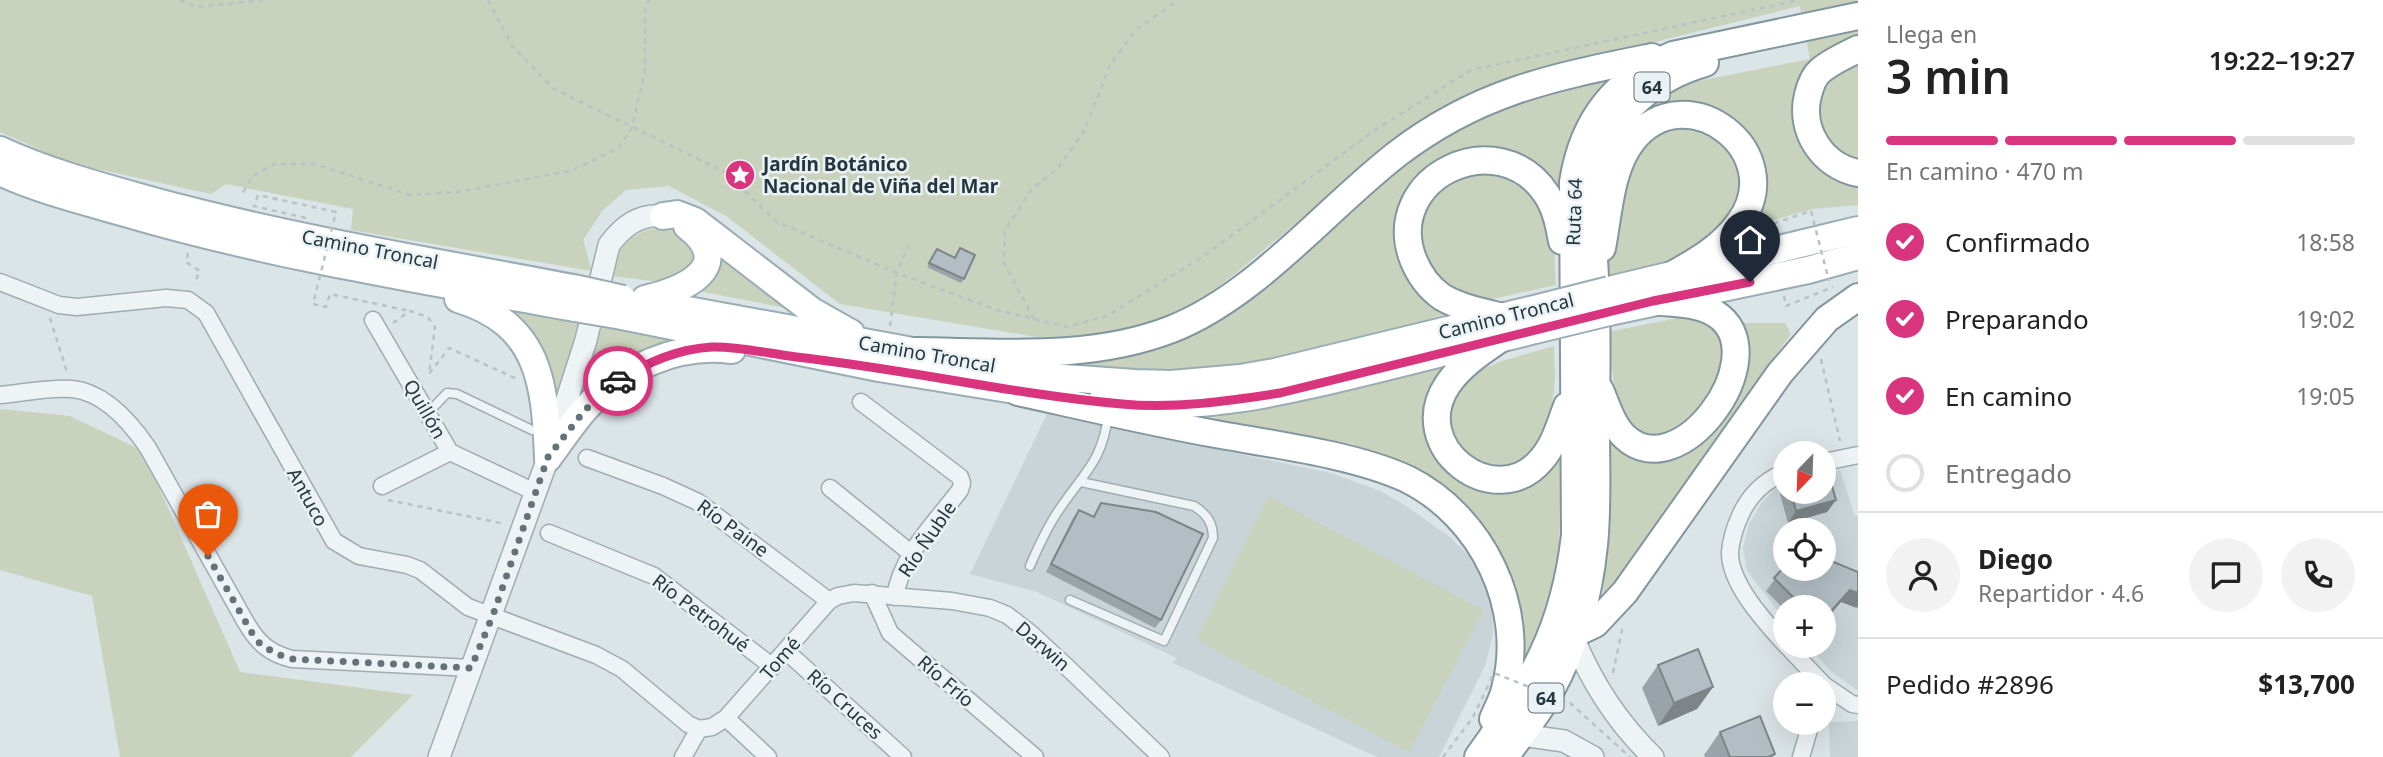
<!DOCTYPE html>
<html lang="es">
<head>
<meta charset="utf-8">
<style>
  body { margin:0; font-family:"Noto Sans",sans-serif; background:#f2f2f2; color:#222; height:100vh; display:flex; flex-direction:column; font-size:26px; white-space:nowrap }
  * { box-sizing:border-box; margin:0 }
  p { font-size:23px; color:#767676 }
  .icon { flex:none; width:38px; height:38px; fill:none; stroke:currentColor; stroke-width:2; stroke-linecap:round; stroke-linejoin:round }
  .map { position:relative; flex:1; overflow:hidden }
  .side { display:flex; flex-direction:column; background:#fff; width:525px }
  .side>* { flex:none }
  .needle { width:46px; rotate:203deg }
  .controls { position:absolute; left:1773px; top:441px; display:grid; gap:14px }
  .controls a { display:grid; place-items:center; width:63px; height:63px; border-radius:50%; background:#fff; box-shadow:0 7px 28px #0002; font-size:35px }
  .pin { position:absolute; display:grid; place-items:center; width:60px; height:60px; color:#fff; margin:-72px -30px; border-radius:50% 50% 50% 0; rotate:-45deg; box-shadow:0 0 7px #0007 }
  .pin .icon { rotate:45deg }
  .courier { position:absolute; display:grid; place-items:center; width:70px; height:70px; margin:-35px; border:5px solid #d9347e; border-radius:50%; background:#fff; color:#222; box-shadow:0 2px 9px #0007 }
  .summary em { font-style:normal; font-weight:600 }
  .summary div { display:flex; flex-direction:column-reverse }
  .summary { display:flex; align-items:center; justify-content:space-between; height:119px; padding:0 28px }
  h1 { font-size:46px; font-weight:600; line-height:52px }
  .bar { display:grid; grid-template-columns:repeat(4,1fr); gap:10px 7px; align-content:center; height:84px; padding:0 28px }
  .bar i { height:9px; border-radius:5px; background:#e0e0e0 }
  .bar .on { background:#d9347e }
  .bar p { grid-column:span 4 }
  .line { display:flex; align-items:center; gap:18px; padding:0 28px; border-top:2px solid #e0e0e0 }
  .line div { flex:1 }
  .round { display:grid; place-items:center; flex:none; width:74px; height:74px; border-radius:37px; background:#f2f2f2 }
  ol { padding:0 28px; list-style:none }
  li { display:flex; align-items:center; gap:21px; height:77px }
  li p { margin-inline-start:auto }
  li .icon { padding:7px; border-radius:50%; background:#d9347e; color:#fff; stroke-width:4 }
  li:last-child { color:#767676 }
  li i { width:38px; height:38px; border:4px solid #e0e0e0; border-radius:50% }
  main { display:flex; flex:1; min-height:0 }
  .map>svg:first-child { display:block }
</style>
</head>
<body>
<main>
<div class="map">
<svg width="1858" height="757" viewBox="0 0 1858 757">
  <rect width="100%" height="100%" fill="#dbe4e7"/>
  <g fill="#c9d4d9" fill-rule="evenodd">
    <polygon points="1047,414 1331,473 1380,491 1405,505 1451,538 1473,560 1482,573 1492,602 1493,634 1485,666 1439,757 1377,757 1173,663 1177,658 1037,592 970,574"/>
    <path d="M1840 470 1855 516H1858V691L1832 672 1808 646H1824V607H1785V620L1747 571 1743 548 1749 524 1761 504 1776 487 1785 485V492H1824V475ZM1785 530H1824V569H1785Z"/>
    <polygon points="1858,721 1858,757 1830,757 1829,722"/>
  </g>
  <g fill="#c8d2bc">
    <path d="M0 0H1858V166C1821 159 1816 97 1811 66L1800 141 1813 162 1829 174 1858 183V205L1813 209 1770 221 1764 236 1736 246C1744 239 1753 231 1758 222 1761 216 1763 208 1764 201 1778 142 1719 83 1660 105 1643 111 1632 128 1623 143L1637 116 1651 103 1688 83 1810 59 1800 6 1517 76 1475 93 1410 128 1236 273 1191 307 1150 325 1112 336 1060 341 840 304 726 216 669 186 626 190 603 210 583 240 592 271 351 230 353 209 226 184 211 194 70 163 0 132Z"/>
    <polygon points="1622,70 1562,203 1467,153 1400,241 1457,311 1344,343 1239,368 1141,371 1034,364 1163,344 1409,158 1488,110"/>
    <polygon points="1658,127 1700,128 1721,138 1743,174 1736,217 1688,260 1603,277 1625,168"/>
    <path d="M1481 170C1512 176 1542 198 1551 231 1556 247 1554 268 1556 285L1492 299 1461 294 1434 279 1417 254 1420 203 1443 180Z"/>
    <path d="M650 229H672L694 243 697 257 676 284 612 276C619 248 622 240 650 229Z"/>
    <polygon points="711,244 795,310 694,290"/>
    <polygon points="500,309 580,323 551,410"/>
    <polygon points="1692,315 1711,323 1726,337 1727,365 1705,408 1685,430 1649,442 1627,429 1616,404 1608,332"/>
    <polygon points="1744,323 1785,323 1791,334 1718,434 1638,555 1603,597 1609,434 1658,458 1685,454 1707,440 1747,379 1748,340"/>
    <polygon points="599,324 705,344 572,412"/>
    <polygon points="1554,346 1555,380 1551,414 1532,457 1494,471 1453,447 1447,413 1465,376 1502,361"/>
    <path d="M1444 365C1432 385 1420 407 1425 431 1432 468 1472 498 1510 493 1518 491 1533 484 1540 479 1548 474 1555 462 1561 454L1559 554 1547 614 1511 694 1509 575 1479 519 1447 491 1404 467 1352 444 1202 420 1318 396Z"/>
    <polygon points="0,409 70,416 143,451 240,672 413,695 351,757 120,757 92,596 0,570"/>
    <polygon points="1268,496 1484,610 1409,752 1196,640"/>
  </g>
  <g fill="none" stroke-linecap="round" stroke-linejoin="round">
    <g stroke="#a0acb1" stroke-width="11">
      <g id="service">
        <polyline points="427,414 447,393 457,394 532,430"/>
        <path d="M1030 566C1039 545 1048 525 1061 507 1084 473 1103 460 1108 415"/>
        <path d="M1070 600 1164 641 1213 538C1213 523 1207 514 1194 506L1081 482"/>
      </g>
    </g>
    <g stroke="#a0acb1" stroke-width="19">
      <g id="minor">
        <polyline points="0,282 59,305 77,307 166,298 188,300 206,313 334,541 359,556 407,565 420,570 468,607 596,655 622,669 688,724 699,729"/>
        <polyline points="373,320 450,452 535,492"/>
        <path d="M0 395C23 393 49 387 72 389 104 392 131 423 148 448L245 621C257 642 268 653 292 659L471 668"/>
        <path d="M861 402 960 477 962 483 960 490C936 522 901 555 895 597"/>
        <polyline points="587,458 663,486 698,502 829,601"/>
        <polyline points="1824,462 1858,455"/>
        <path d="M1785 472C1764 481 1749 495 1740 516 1735 527 1731 540 1730 552 1729 583 1765 622 1785 644"/>
        <polyline points="382,486 450,452"/>
        <polyline points="830,488 912,554"/>
        <polyline points="549,533 654,576 773,667"/>
        <polyline points="872,593 890,633 1035,757"/>
        <polyline points="1787,646 1823,684"/>
        <polyline points="786,651 903,757"/>
        <polyline points="1824,685 1852,704 1858,705"/>
        <polyline points="726,718 768,757"/>
        <polyline points="683,757 699,729 712,727 726,718 829,601 838,596 854,593 952,601 990,608 1007,615 1029,632 1068,668 1161,757"/>
        <polyline points="1801,757 1811,723"/>
      </g>
    </g>
    <g stroke="#a0acb1" stroke-width="24">
      <g id="tertiary">
        <path d="M1574 639C1592 683 1619 724 1653 757"/>
        <polyline points="1521,735 1564,741 1593,757"/>
        <path d="M439 757 548 458 586 340 609 245C623 226 639 214 663 216"/>
      </g>
    </g>
    <g stroke="#9aacb4" stroke-width="30">
      <g id="primary">
        <path d="M0 150C50 173 104 187 157 202 295 239 437 262 578 289"/>
        <path d="M0 172C37 190 91 203 132 215 277 257 427 281 575 308"/>
        <polyline points="663,216 677,214 695,221 812,311 851,333"/>
        <polyline points="1609,290 1858,230"/>
        <path d="M458 299C540 324 545 383 548 458"/>
        <path d="M645 299C683 291 738 266 687 226"/>
        <polyline points="644,302 1028,372 1064,378 1135,383 1171,384 1240,378 1275,372 1530,310"/>
        <polyline points="1609,312 1808,270 1858,256"/>
        <polyline points="622,316 879,368 1039,394"/>
        <path d="M1101 402C1193 413 1281 393 1370 371 1425 357 1480 344 1535 330"/>
        <path d="M548 458C560 442 572 424 585 409 623 368 676 343 732 350"/>
      </g>
    </g>
    <g stroke="#82969f" stroke-width="30">
      <g id="trunk">
        <path d="M1858 49C1846 55 1830 62 1820 71 1814 76 1810 87 1808 95 1799 130 1822 166 1858 173"/>
        <path d="M1602 248C1609 213 1610 169 1633 140 1687 73 1791 153 1739 223 1722 247 1697 261 1672 275"/>
        <path d="M1503 317C1482 312 1461 308 1442 297 1429 288 1419 274 1413 259 1382 177 1499 121 1547 195 1556 209 1559 225 1562 241"/>
        <path d="M1500 339C1481 352 1461 365 1448 384 1405 447 1496 515 1542 459 1555 444 1560 424 1567 406"/>
        <path d="M915 351C1001 352 1090 361 1172 329 1256 296 1326 209 1397 154 1479 91 1554 77 1652 57"/>
        <path d="M1600 390C1607 406 1612 425 1625 437 1679 488 1773 360 1720 317 1702 302 1675 304 1653 301"/>
        <path d="M1018 392C1086 407 1153 423 1221 435 1277 445 1355 455 1407 479 1482 516 1527 608 1505 689 1503 699 1497 709 1493 719"/>
        <polyline points="1576,633 1595,624 1625,592 1780,373 1827,319 1858,297"/>
        <path d="M1478 757C1533 680 1564 631 1575 535L1573 182C1583 119 1615 80 1673 55L1858 16"/>
        <path d="M1505 757C1520 736 1537 715 1550 692 1575 647 1589 595 1594 545 1598 506 1596 467 1596 428 1596 379 1598 329 1595 279 1594 239 1585 198 1599 158 1616 110 1656 77 1705 63"/>
      </g>
    </g>
    <g stroke="#b9c2c5" stroke-width="2.5" stroke-dasharray="5 5" stroke-linecap="butt">
      <polyline points="180,0 196,7 263,0"/>
      <polyline points="488,0 512,46 554,89 723,171 777,222 897,273 997,310 1067,327 1107,316 1201,258 1375,130 1471,70 1799,0"/>
      <polyline points="243,192 254,175 275,164 315,164 410,195 458,192 570,171 619,148 632,127 645,70 645,11 649,0"/>
      <polyline points="1770,230 1769,225 1811,211"/>
      <polyline points="188,253 186,262 200,271 194,284"/>
      <polyline points="1784,296 1786,306 1833,287"/>
      <polyline points="50,318 67,372"/>
      <polyline points="1034,319 1004,263 1005,231 1031,190 1059,167 1084,131 1111,63 1136,30 1178,0"/>
      <polyline points="393,323 410,311 428,317 435,327 429,374 449,348 517,379"/>
      <polyline points="890,326 897,273 908,246"/>
      <polyline points="1821,359 1840,441"/>
      <polyline points="388,500 505,524"/>
      <polyline points="1613,673 1623,625"/>
      <polyline points="1443,757 1471,720"/>
    </g>
    <use href="#service" stroke="#eef3f5" stroke-width="8"/>
    <use href="#minor" stroke="#eef3f5" stroke-width="16"/>
    <use href="#tertiary" stroke="#eef3f5" stroke-width="21"/>
    <use href="#primary" stroke="#fff" stroke-width="26"/>
    <use href="#trunk" stroke="#fff" stroke-width="26"/>
    <g stroke="#9aacb4" stroke-width="30" stroke-linecap="butt">
      <g id="primary-bridge">
        <polyline points="578,289 623,299"/>
        <polyline points="575,308 622,316"/>
        <polyline points="1530,310 1609,290"/>
        <polyline points="1535,330 1609,312"/>
      </g>
    </g>
    <g stroke="#b9c2c5" stroke-width="2.5" stroke-dasharray="5 5" stroke-linecap="butt">
      <polyline points="1811,211 1829,281"/>
      <polyline points="306,218 254,206 258,195 336,212 313,304 326,307 330,294 410,311"/>
      <polyline points="1473,717 1494,673 1570,703 1630,757"/>
    </g>
    <use href="#primary-bridge" stroke="#fff" stroke-width="26"/>
  </g>
  <g fill="#99a3a9">
    <polygon points="960,248 964,279 961,283 927,267 937,249 955,258"/>
    <polygon points="1785,487 1785,492 1824,492 1836,500 1827,512 1788,523 1780,494"/>
    <polygon points="1101,503 1161,620 1155,628 1046,572 1073,518 1079,510 1093,517"/>
    <polygon points="1785,566 1857,608 1841,602 1824,607 1785,607 1785,610 1766,591"/>
    <polygon points="1658,665 1713,687 1697,709 1658,726 1642,688"/>
    <polygon points="1720,732 1775,754 1773,757 1705,757 1704,755"/>
  </g>
  <g fill="#7d8589">
    <polygon points="1836,500 1827,512 1788,523 1796,511"/>
    <polygon points="1850,590 1858,593 1858,606 1857,608 1841,602 1824,622 1824,619"/>
    <polygon points="1713,687 1697,709 1658,726 1674,703"/>
  </g>
  <g fill="#b2bec4" stroke="#7d8589" stroke-width="2">
    <polygon points="960,248 975,255 964,279 929,263 937,249 955,258"/>
    <polygon points="1828,472 1836,500 1796,511 1791,492 1824,492 1824,473"/>
    <polygon points="1101,503 1156,512 1203,534 1161,620 1051,564 1079,510 1094,517"/>
    <polygon points="1824,558 1858,572 1858,593 1850,590 1824,619 1824,607 1803,607 1774,578 1785,566 1785,569 1824,569"/>
    <polygon points="1698,649 1713,687 1674,703 1658,665"/>
    <polygon points="1760,716 1775,754 1768,757 1730,757 1720,732"/>
  </g>
  <g fill="none" stroke-linecap="round" stroke-linejoin="round">
    <path stroke="#647379" stroke-width="7" stroke-dasharray="0 12.6" d="M208 556 256 640C268 650 278 655 292 659L471 668 493 615 548 457 585 410 618 381"/>
    <path stroke="#d9347e" stroke-width="9" d="M618 381C647 362 677 349 712 347 737 346 771 354 796 357 905 369 1012 394 1122 404 1175 409 1228 401 1280 393L1653 301 1750 282"/>
  </g>
  <defs>
    <g id="sight-disc" transform="scale(1.575)"><circle r="9.5" fill="#d9347e" stroke="#ebf2f5"/><path d="M0-6L1.8-2.2L6-1.7L2.9 1.2L3.7 5.4L0 3.3L-3.7 5.4L-2.9 1.2L-6-1.7L-1.8-2.2Z" fill="#fff"/></g>
  </defs>
  <g fill-rule="evenodd">
    <use href="#sight-disc" x="740" y="175"/>
  </g>
  <g text-anchor="middle" dominant-baseline="central" stroke-width="5" stroke-linejoin="round" paint-order="stroke">
    <g fill="#ebf2f5" stroke="#606e75" stroke-width="2">
      <rect x="1634.5" y="72.5" width="35" height="29" rx="5"/>
      <rect x="1528.5" y="683.5" width="35" height="29" rx="5"/>
    </g>
    <g font-size="18" font-weight="bold" fill="#24363e">
      <text x="1652" y="87">64</text>
      <text x="1546" y="698">64</text>
    </g>
    <g font-size="19" font-weight="bold" fill="#24363e" stroke="#ebf2f5" text-anchor="start">
      <text x="763" y="164">Jardín Botánico<tspan x="763" dy="22">Nacional de Viña del Mar</tspan></text>
    </g>
    <g font-size="19" fill="#24363e" stroke="#ebf2f5">
      <text transform="translate(1574 212) rotate(-88)">Ruta 64</text>
      <text transform="translate(370 249) rotate(11)">Camino Troncal</text>
      <text transform="translate(1506 316) rotate(-14)">Camino Troncal</text>
      <text transform="translate(927 354) rotate(10)">Camino Troncal</text>
      <text transform="translate(425 409) rotate(60)">Quillón</text>
      <text transform="translate(308 497) rotate(61)">Antuco</text>
      <text transform="translate(733 528) rotate(36)">Río Paine</text>
      <text transform="translate(927 539) rotate(-56)">Río Ñuble</text>
      <text transform="translate(701 613) rotate(37)">Río Petrohué</text>
      <text transform="translate(1043 646) rotate(41)">Darwin</text>
      <text transform="translate(780 658) rotate(-49)">Tomé</text>
      <text transform="translate(946 681) rotate(41)">Río Frío</text>
      <text transform="translate(845 704) rotate(42)">Río Cruces</text>
    </g>
  </g>
</svg>
<div class="controls">
<a><svg class="needle" viewBox="-14 -14 28 28"><path d="M0-13l5 13h-10z" fill="#e53935"/><path d="M0 13l5-13h-10z" fill="#767676"/></svg></a>
<a><svg class="icon" aria-label="locate" viewBox="0 0 24 24"><circle cx="12" cy="12" r="6"/><path d="M12 2v4M12 18v4M2 12h4M18 12h4"/></svg></a>
<a>+</a>
<a>−</a>
</div>
<div class="pin" style="left:208px;top:556px;background:#ea580c"><svg class="icon" aria-label="bag" viewBox="0 0 24 24"><path d="M5 8h14l-1 12H6zM9 8a3 3 0 0 1 6 0"/></svg></div>
<div class="pin" style="left:1750px;top:282px;background:#1f2937"><svg class="icon" aria-label="home" viewBox="0 0 24 24"><path d="M3 11l9-7 9 7M6 9v11h12V9"/></svg></div>
<div class="courier" style="left:618px;top:381px"><svg class="icon" aria-label="car" viewBox="0 0 24 24"><path d="M5 17H2v-5l4-1 3-4h7l3 4 3 1v5h-3M9 17h6M6 11h13"/><circle cx="7" cy="17" r="2"/><circle cx="17" cy="17" r="2"/></svg></div>
</div>
<section class="side">
<div class="summary"><div><h1>3 min</h1><p>Llega en</p></div><em>19:22–19:27</em></div>
<div class="bar"><i class="on"></i><i class="on"></i><i class="on"></i><i></i><p>En camino · 470 m</p></div>
<ol>
<li><svg class="icon" aria-label="check" viewBox="0 0 24 24"><path d="M5 12l5 5 9-10"/></svg>Confirmado<p>18:58</p></li>
<li><svg class="icon" aria-label="check" viewBox="0 0 24 24"><path d="M5 12l5 5 9-10"/></svg>Preparando<p>19:02</p></li>
<li><svg class="icon" aria-label="check" viewBox="0 0 24 24"><path d="M5 12l5 5 9-10"/></svg>En camino<p>19:05</p></li>
<li><i></i>Entregado</li>
</ol>
<div class="line" style="height:126px"><a class="round"><svg class="icon" aria-label="person" viewBox="0 0 24 24"><circle cx="12" cy="8" r="4"/><path d="M4 21q1-7 8-7t8 7"/></svg></a><div><b>Diego</b><p>Repartidor · 4.6</p></div><a class="round"><svg class="icon" aria-label="chat" viewBox="0 0 24 24"><path d="M4 5h16v11H9l-5 4z"/></svg></a><a class="round"><svg class="icon" aria-label="phone" viewBox="0 0 24 24"><path d="M5 4h4l2 5-3 2q2 4 5 5l2-3 5 2v4C11 20 4 13 5 4z"/></svg></a></div>
<div class="line" style="height:91px"><div>Pedido #2896</div><b>$13,700</b></div>
</section>
</main>
</body>
</html>
